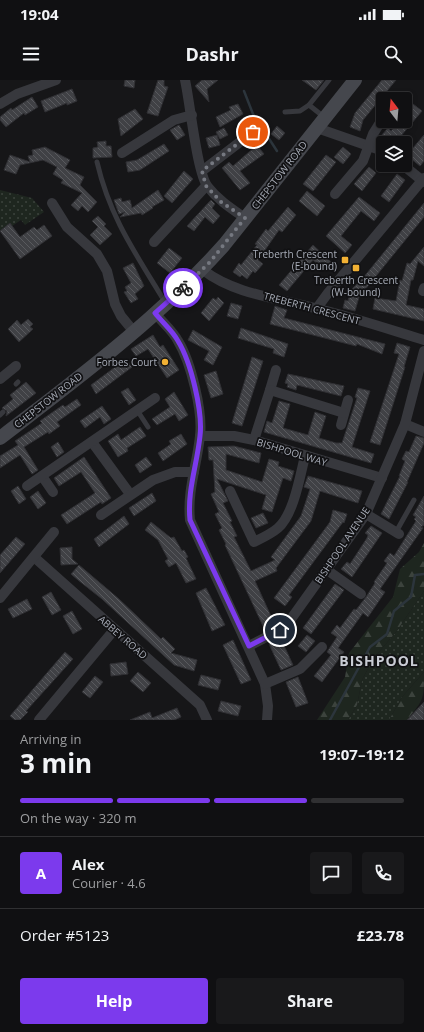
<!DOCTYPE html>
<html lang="en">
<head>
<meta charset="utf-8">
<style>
  body { margin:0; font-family:"Open Sans",sans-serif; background:#19191b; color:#f1f3f6; height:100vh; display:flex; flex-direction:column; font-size:15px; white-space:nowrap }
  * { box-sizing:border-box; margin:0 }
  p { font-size:13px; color:#9c9d9f }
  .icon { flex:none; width:22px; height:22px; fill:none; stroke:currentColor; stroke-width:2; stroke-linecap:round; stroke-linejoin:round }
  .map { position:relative; height:640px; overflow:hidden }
  .details { display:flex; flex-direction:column; background:#101012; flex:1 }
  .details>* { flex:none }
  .needle { width:26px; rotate:344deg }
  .buttons { position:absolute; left:376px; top:12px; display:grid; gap:8px }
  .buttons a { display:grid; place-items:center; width:36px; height:36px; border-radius:4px; background:#101012; box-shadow:0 2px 6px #0003,0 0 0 1px #303032; font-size:20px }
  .pin { position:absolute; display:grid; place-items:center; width:34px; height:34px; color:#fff; margin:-17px; border:2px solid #fff; border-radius:50%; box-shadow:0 1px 4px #0007 }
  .courier { position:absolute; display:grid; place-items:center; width:40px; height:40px; margin:-20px; border:3px solid #7c3aed; border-radius:50%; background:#fff; color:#222; box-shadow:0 1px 5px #0007 }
  .overview em { font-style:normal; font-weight:700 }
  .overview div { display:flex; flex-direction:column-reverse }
  .overview { display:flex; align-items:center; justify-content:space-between; height:68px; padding:0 20px }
  h1 { font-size:26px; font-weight:700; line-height:30px }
  .bar { display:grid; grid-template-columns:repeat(4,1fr); gap:6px 4px; align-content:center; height:48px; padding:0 20px }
  .bar i { height:5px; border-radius:3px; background:#303032 }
  .bar .selected { background:#7c3aed }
  .bar p { grid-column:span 4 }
  .line { display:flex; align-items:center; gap:10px; padding:0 20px; border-top:1px solid #303032 }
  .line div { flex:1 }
  .round { display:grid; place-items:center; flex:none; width:42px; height:42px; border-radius:4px; background:#19191b }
  .action { display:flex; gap:8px; margin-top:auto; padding:8px 20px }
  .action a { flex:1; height:46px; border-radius:4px; background:#7c3aed; color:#fff; font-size:16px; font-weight:700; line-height:46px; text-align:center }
  .action a+a { background:#19191b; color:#f1f3f6 }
  .status { display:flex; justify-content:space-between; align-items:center; height:28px; padding:0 20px; background:#101012; direction:ltr }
  .status svg { height:11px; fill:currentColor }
  header { display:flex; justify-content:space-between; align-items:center; height:52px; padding:0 20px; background:#101012; font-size:18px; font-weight:700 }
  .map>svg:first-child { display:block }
</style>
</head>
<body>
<div class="status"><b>19:04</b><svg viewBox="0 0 49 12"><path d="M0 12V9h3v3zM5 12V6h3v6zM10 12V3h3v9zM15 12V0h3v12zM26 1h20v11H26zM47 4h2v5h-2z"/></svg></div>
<header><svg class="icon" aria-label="menu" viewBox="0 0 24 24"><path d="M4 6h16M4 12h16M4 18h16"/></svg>Dashr<svg class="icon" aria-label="search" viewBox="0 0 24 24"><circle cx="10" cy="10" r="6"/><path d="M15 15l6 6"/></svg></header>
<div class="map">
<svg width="424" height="640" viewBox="0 0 424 640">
  <defs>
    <pattern id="grass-dots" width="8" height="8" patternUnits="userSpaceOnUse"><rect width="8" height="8" fill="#1e261f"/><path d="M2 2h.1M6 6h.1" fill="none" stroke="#3c433d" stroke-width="1.8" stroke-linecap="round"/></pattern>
    <pattern id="forest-firs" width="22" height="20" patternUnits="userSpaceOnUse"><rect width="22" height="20" fill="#1e261f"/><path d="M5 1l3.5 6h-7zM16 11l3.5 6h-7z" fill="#3c433d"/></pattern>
    <pattern id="building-back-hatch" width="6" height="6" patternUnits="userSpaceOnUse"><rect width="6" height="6" fill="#404145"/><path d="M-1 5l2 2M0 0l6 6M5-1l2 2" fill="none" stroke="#595a5e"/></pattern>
  </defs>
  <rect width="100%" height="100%" fill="#161618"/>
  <g fill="url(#grass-dots)">
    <polygon points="0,110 32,118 44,132 25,145 21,140 12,146 10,144 0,151"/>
    <polygon points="424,511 424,592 402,617 389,640 348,640 357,625 362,600 373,579 396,552"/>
  </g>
  <g fill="url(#forest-firs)">
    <polygon points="424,463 424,511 396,552 373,579 362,600 357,625 348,640 317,640 345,597 349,573 393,517 400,489 419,472"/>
    <path d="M424 592C424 620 424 619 407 640H389L402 617Z"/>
  </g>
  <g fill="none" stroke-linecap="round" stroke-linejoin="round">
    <g stroke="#2c353c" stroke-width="2.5">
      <polyline points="244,11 253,34 277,71"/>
      <polyline points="330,640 370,567 387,554 394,531 411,517 415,495 424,494"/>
    </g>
  </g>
  <g fill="url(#building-back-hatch)" stroke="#303034">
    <polygon points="125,0 135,0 134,8 124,6"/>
    <polygon points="158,0 164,0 164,6 168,7 158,36 147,33"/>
    <polygon points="202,0 218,0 207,9 209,22 195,6"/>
    <polygon points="302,0 324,0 316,10"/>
    <polygon points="382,0 396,0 363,40 360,51 350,47 355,33"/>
    <polygon points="72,9 77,21 67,25 67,23 45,32 41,21"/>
    <polygon points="32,17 38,27 25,35 24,33 6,47 0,40 0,37 11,28 12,30"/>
    <polygon points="238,24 243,34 220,47 216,37 231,30 229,27"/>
    <polygon points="413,24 422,31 400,57 413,68 424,55 424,81 420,86 405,74 405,63 389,63 381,56 388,48 391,51 399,41 405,41 405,34"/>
    <polygon points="135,29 143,39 121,56 118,39"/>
    <polygon points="179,45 185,55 177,60 170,50"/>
    <polygon points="277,46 285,53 279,60 271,54"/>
    <polygon points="224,48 228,55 220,59 216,52"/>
    <polygon points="217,55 220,65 209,68 206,58"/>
    <polygon points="106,61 106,66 111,66 112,77 93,78 93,68 98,67 97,62"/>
    <polygon points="164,64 169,71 140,90 128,92 126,82 137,80"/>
    <polygon points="257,65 264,74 240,91 250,103 240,110 222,88 229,82 233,86"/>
    <polygon points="45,67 70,80 65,88 84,97 80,105 97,122 88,132 82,126 78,131 71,125 82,113 61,103 63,100 53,94 57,87 43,80 20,85 16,94 4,90 10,75 30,82 28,76 33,75 32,70"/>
    <polygon points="343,67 351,74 343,84 334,77"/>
    <polygon points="326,75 336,82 313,111 303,104"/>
    <polygon points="369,87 376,93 362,111 354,104"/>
    <polygon points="184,91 193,99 172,123 164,116"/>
    <polygon points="397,94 405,100 389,122 381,116"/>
    <polygon points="158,110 164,120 152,127 153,128 142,135 141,133 120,137 125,132 119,134 114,120 121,118 122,122 130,120 132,128"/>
    <polygon points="307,111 325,126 317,136 299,121"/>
    <polygon points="359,117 380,133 374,141 361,131 341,156 352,165 345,173 326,156"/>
    <polygon points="211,120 215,124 212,128 220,136 213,144 205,137 194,151 187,146"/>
    <polygon points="424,123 424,137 359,217 355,231 343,228 345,220 348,221 350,211 363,198"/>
    <polygon points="288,127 296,135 282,152 279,150 258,180 263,184 255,193 253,191 247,199 242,195 240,197 233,192 239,183 241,185 257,165 255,164 266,149 268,151"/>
    <polygon points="98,136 106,144 104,146 112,154 100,165 90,155 98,147 92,141"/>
    <polygon points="10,143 20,157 34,147 37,150 44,145 52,156 20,179 0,151"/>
    <polygon points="313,165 331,182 325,190 313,180 287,211 279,205"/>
    <polygon points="424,167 424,186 418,181 413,200 411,200 406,225 424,229 424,241 373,229 375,218 396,221 400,200 402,201 407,183 410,184"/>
    <polygon points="169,168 182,178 170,193 157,183"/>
    <polygon points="133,183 144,206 135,214 138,219 131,223 124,212 127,211 125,207 131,203 123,188"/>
    <polygon points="218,217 224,223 209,241 201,233 213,218 216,220"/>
    <polygon points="231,223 242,226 238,239 227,236"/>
    <polygon points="275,226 287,230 284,238 385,264 382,274 357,264 356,266 270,244"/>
    <polygon points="28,239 33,244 30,247 33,249 19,262 8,249 17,240 21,245"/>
    <polygon points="241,248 288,264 284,277 273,273 274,269 238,258"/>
    <polygon points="193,250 222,267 213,285 204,280 209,271 188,260"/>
    <polygon points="153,255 160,267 163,265 179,290 167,298 148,269 136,276 131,269"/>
    <polygon points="397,263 410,267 404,287 405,287 380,365 370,362 399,274 394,273"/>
    <polygon points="252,277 263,281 242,346 232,343"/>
    <polygon points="126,279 132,287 96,314 91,305"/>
    <polygon points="216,291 223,314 211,318 204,295"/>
    <polygon points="288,294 344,306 341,316 297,305 296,310 287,307 288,304 285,303"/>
    <polygon points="26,302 36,313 6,336 7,331 2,328 13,319 10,315"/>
    <polygon points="128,308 136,320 129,325 121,312"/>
    <polygon points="358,308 370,311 352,367 374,374 371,383 264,352 267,341 272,343 279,321 290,324 283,348 308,355 315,332 326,336 319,358 336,363 342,363 357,318 355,317"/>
    <polygon points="174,312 188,335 179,341 175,334 157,345 152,339 170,327 165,319"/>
    <polygon points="77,319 81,325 57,342 60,346 49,354 48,352 24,367 38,390 32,394 20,375 0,388 0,376 18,365 15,361 42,343 40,341 63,325 65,327"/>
    <polygon points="102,326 111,339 104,344 100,337 85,348 80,341"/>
    <polygon points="140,347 146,356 127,368 128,371 118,377 108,361 118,354 121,360"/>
    <polygon points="181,354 187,364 163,381 158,373 171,364 169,361"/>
    <polygon points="416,356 424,358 424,363 407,402 408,402 389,439 381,434 400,396 399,396 405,381 402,379 406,371 409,372"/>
    <polygon points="58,362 64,372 57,377 51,367"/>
    <polygon points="234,366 261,373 259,383 226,374 226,390 262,402 269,379 279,382 278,386 294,391 291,401 283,398 272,432 262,429 266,415 217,399 228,421 223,423 232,441 230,442 237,456 234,457 251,491 275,480 271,477 301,436 310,409 304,407 308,396 362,411 358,423 320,411 311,441 276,488 277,491 255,501 275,545 273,546 269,543 263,546 225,465 226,464 219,450 222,448 215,434 219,432 211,414 215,412 213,380 209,380 208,367"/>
    <polygon points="84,377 111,418 102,424 101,422 67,444 61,435 95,413 81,392 59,406 54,398"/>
    <polygon points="146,377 152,385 140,393 135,385"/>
    <polygon points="18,406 26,419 19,424 11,411"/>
    <polygon points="38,411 46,423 38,429 30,417"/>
    <polygon points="152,413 156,421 134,436 129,428"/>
    <polygon points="424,416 424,445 421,447 423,448 380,509 385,512 368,537 363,533 338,568 344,572 322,602 314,596 331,575 327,572 337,557 331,553 337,545 340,548 354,529 356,530 366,517 375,503 374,502 387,483 384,481 390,473 394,476 416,441 414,439 416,437 413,435"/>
    <polygon points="333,430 347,434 344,443 343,442 289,515 292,517 285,526 274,518 330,442"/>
    <polygon points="263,433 268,443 256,448 251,438"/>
    <polygon points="124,436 129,444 99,467 94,459"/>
    <polygon points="151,442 171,458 174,457 182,471 184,470 188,477 186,478 196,499 186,503 176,483 169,487 165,481 168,479 158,460 145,450"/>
    <polygon points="371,446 382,453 352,497 341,489 347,482 350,484 352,481 367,458 368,455 365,453"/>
    <polygon points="16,457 25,464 0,493 0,475"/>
    <polygon points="72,467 72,479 78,484 61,485 60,468"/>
    <polygon points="79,485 119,519 161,559 163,557 175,569 171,573 197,580 194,591 174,585 102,519 78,500 71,494"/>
    <polygon points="335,504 344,510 311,554 303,548"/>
    <polygon points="206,508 225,545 212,551 196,513"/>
    <polygon points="51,512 61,530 52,535 42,517"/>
    <polygon points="27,519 32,529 13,538 8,529"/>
    <polygon points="72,531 82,549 73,554 63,536"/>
    <polygon points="307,555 315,561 306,572 298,566"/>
    <polygon points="281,559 293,585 281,590 269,564"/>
    <polygon points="233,560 251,600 241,604 223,565"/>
    <polygon points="65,572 73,579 26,631 28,632 20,640 15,640 10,636"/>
    <polygon points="126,582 128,594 111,596 110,584"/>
    <polygon points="138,592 151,603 143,612 130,601"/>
    <polygon points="201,595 221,600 218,610 198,605"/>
    <polygon points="95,596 103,602 90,618 82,612"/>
    <polygon points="298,597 308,623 296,627 286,602"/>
    <polygon points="221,621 241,626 238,636 218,631"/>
    <polygon points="424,622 424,640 407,640"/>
    <polygon points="177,628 181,637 174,640 130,640 150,632 152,638"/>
  </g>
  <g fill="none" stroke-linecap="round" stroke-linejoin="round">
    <g stroke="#37383d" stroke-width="5">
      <polyline points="285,32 300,31 309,25"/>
      <polyline points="324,37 309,25 329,0"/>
      <path d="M97 82C110 138 136 174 165 222"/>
      <polyline points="16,304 18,302"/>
      <polyline points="137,330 148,347"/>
      <polyline points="0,335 3,332"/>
      <polyline points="396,452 414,420"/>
    </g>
    <g stroke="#37383d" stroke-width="10">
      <path d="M185 0C190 22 197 94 208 107 218 120 232 129 245 138"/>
      <polyline points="0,24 17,14 56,0"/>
      <polyline points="317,48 383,71"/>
      <polyline points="122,73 174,40 192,35"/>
      <polyline points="403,85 424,102"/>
      <polyline points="202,91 253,52"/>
      <polyline points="335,114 363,81 373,54 383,38"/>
      <polyline points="52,123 67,147 97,174 107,191 115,224 121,236 135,253"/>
      <polyline points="154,162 206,106"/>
      <path d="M203 190C234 214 277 218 315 228 352 237 388 249 424 260"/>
      <polyline points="423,211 424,208"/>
      <polyline points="317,228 328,213 424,98"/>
      <path d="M155 233C162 242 173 251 178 261 191 282 203 332 200 356 197 385 187 411 190 440L265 604 268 626 267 640"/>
      <polyline points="0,299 16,286"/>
      <polyline points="270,310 276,290"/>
      <polyline points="405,344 424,352"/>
      <polyline points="341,345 348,320"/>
      <polyline points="200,356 234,356 254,360 382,398"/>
      <polyline points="254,360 270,310 344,333"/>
      <polyline points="92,362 130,414"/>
      <polyline points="42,396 53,412"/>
      <polyline points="27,406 155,318"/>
      <path d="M230 411 254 462C262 458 271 454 278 448 294 434 300 396 305 376"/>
      <polyline points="366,434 399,454"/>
      <polyline points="101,435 153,400 175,392 194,392"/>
      <polyline points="34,477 200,625 207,640"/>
      <polyline points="327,490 361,514"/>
      <polyline points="0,518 54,452"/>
      <polyline points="249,566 280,550 291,539 366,434 405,344 424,271"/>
      <polyline points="265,604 300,589 322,567"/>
      <polyline points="39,640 114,550"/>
    </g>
    <path stroke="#45474d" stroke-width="14" d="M0 358C78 298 158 239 224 165L355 0"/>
  </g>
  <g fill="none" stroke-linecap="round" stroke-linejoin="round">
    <polyline stroke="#757880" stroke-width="4" stroke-dasharray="0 7.2" points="183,208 210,182 245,138 221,122 206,106 202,91 253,52"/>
    <path stroke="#7c3aed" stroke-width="5" d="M183 208 155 233C162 242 173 251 178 261 191 282 203 332 200 356 197 385 187 411 190 440L249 566 280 550"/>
  </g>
  <g fill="#f2b134" stroke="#111113" stroke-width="1.5">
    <rect x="341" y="176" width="8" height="8" rx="2"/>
    <rect x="352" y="184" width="8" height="8" rx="2"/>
    <circle cx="165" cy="282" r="4"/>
  </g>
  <g text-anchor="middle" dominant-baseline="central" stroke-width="3.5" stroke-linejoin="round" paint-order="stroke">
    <g font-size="10" fill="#a8adb8" stroke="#111113">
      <text transform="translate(279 95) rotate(-52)">CHEPSTOW ROAD</text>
      <text transform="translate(312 228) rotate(15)">TREBERTH CRESCENT</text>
      <text transform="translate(48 320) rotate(-38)">CHEPSTOW ROAD</text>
      <text transform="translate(292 372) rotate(17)">BISHPOOL WAY</text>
      <text transform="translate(342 465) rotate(-56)">BISHPOOL AVENUE</text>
      <text transform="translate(123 557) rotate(41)">ABBEY ROAD</text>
    </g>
    <g font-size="10" fill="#a8adb8" stroke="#111113" text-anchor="end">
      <text x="337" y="174">Treberth Crescent<tspan x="337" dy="12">(E-bound)</tspan></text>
      <text x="356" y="200" text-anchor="middle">Treberth Crescent<tspan x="356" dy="12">(W-bound)</tspan></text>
      <text x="157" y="282">Forbes Court</text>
    </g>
    <g font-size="14" font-weight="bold" letter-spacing="1" fill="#c9ccd4" stroke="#111113">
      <text x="379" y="580">BISHPOOL</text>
    </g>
  </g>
</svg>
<div class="buttons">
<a><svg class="needle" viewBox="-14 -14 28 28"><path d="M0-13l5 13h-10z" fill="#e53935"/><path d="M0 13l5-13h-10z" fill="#9c9d9f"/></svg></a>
<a><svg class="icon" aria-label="layers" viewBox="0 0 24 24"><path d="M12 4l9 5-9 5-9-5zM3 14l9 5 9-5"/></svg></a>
</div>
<div class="pin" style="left:253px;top:52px;background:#ea580c"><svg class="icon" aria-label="bag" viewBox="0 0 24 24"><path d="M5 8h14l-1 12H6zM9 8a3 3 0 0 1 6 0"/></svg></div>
<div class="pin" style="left:280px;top:550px;background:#1f2937"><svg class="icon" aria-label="home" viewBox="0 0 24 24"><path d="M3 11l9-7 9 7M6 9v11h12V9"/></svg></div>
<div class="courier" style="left:183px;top:208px"><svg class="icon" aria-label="bike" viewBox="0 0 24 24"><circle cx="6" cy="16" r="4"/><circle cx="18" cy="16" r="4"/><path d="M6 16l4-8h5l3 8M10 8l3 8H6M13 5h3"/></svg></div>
</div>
<section class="details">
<div class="overview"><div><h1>3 min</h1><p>Arriving in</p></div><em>19:07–19:12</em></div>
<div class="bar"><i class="selected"></i><i class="selected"></i><i class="selected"></i><i></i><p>On the way · 320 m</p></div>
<div class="line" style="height:72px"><b class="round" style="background:#7c3aed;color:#fff">A</b><div><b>Alex</b><p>Courier · 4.6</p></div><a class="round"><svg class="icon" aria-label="chat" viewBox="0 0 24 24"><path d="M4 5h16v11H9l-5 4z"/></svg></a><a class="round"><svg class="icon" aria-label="phone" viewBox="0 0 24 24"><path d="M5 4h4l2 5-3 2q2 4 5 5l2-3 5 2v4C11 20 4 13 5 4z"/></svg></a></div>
<div class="line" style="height:52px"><div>Order #5123</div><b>£23.78</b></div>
<div class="action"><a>Help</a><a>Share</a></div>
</section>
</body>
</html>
